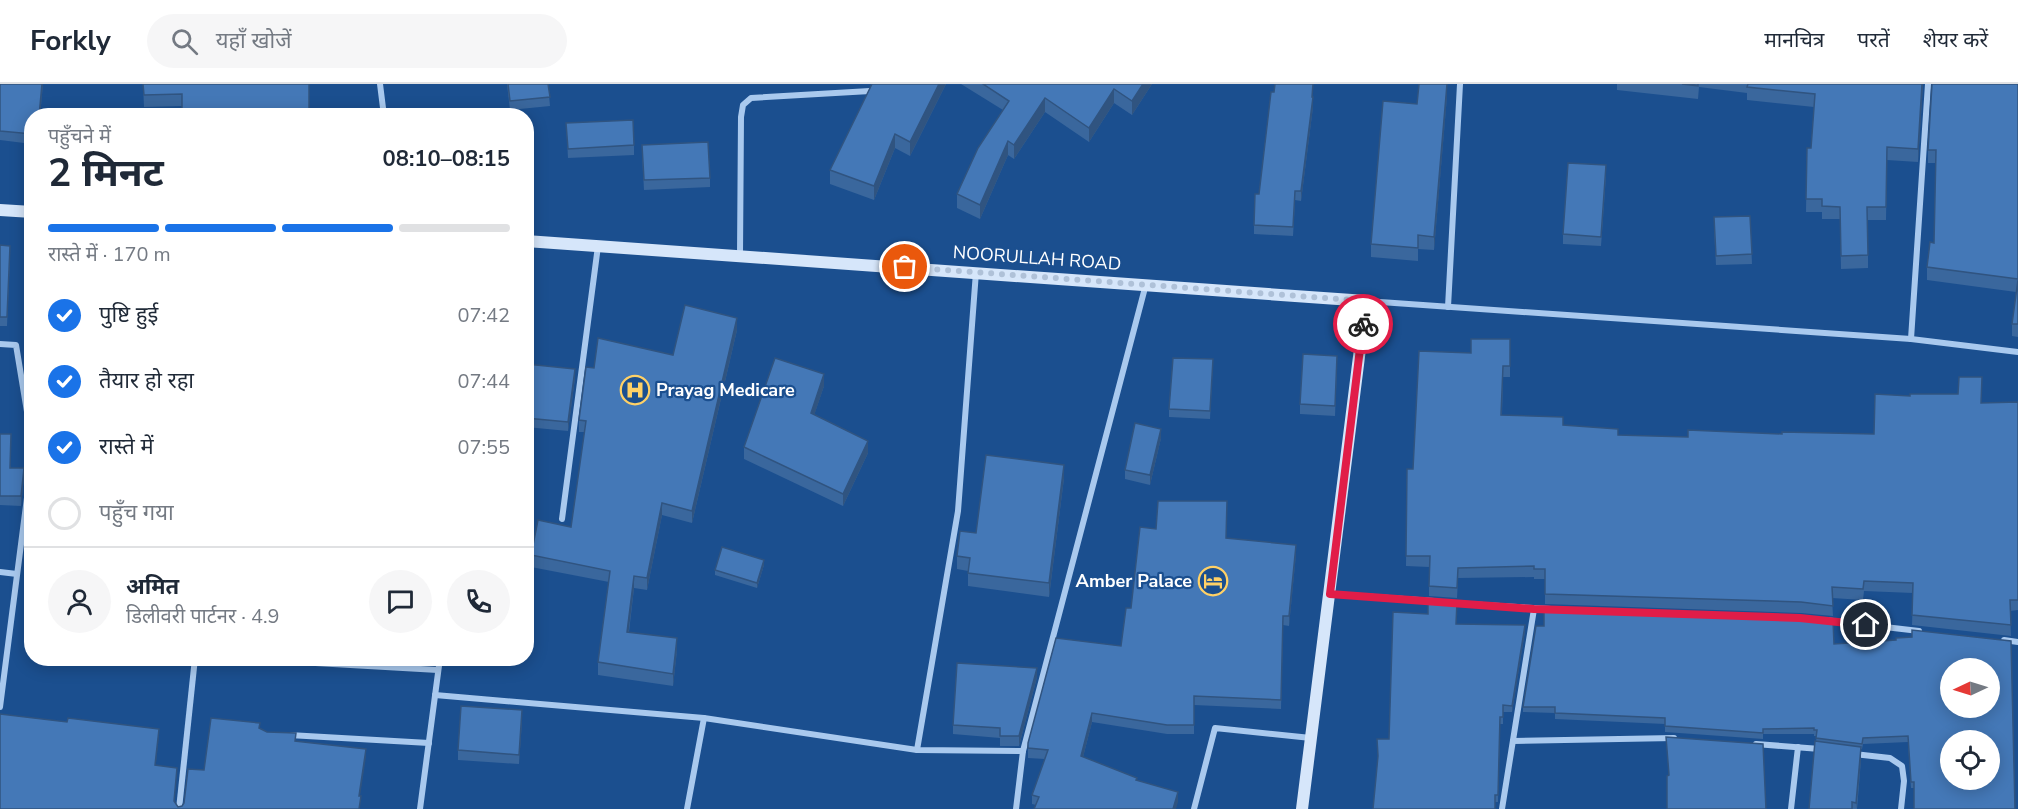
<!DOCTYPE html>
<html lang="hi">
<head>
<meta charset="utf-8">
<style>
  body { margin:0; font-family:"Nunito Sans","Noto Sans Devanagari",sans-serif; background:#f6f6f7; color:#1f2937; height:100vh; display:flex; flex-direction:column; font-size:22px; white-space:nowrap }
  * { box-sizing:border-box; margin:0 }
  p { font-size:20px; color:#747a83 }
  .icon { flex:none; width:33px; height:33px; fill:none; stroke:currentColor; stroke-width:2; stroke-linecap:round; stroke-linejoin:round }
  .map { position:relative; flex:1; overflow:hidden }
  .details { position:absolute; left:24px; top:24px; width:510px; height:558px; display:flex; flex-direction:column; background:#fff; border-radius:24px; box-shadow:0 3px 15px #0003 }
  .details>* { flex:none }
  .needle { width:39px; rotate:266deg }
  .controls { position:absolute; left:1940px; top:574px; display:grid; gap:12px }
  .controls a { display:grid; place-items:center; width:60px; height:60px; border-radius:50%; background:#fff; box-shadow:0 3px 15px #0003; font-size:30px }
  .pin { position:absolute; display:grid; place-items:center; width:51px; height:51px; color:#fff; margin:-26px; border:3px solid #fff; border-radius:50%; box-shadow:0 2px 6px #0007 }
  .courier { position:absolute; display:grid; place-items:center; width:60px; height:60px; margin:-30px; border:4px solid #e11d48; border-radius:50%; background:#fff; color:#222; box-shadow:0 2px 8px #0007 }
  .headline em { font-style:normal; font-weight:700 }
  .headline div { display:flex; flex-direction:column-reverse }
  .headline { display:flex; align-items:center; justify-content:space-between; height:102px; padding:0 24px }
  h1 { font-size:39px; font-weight:700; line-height:45px }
  .bar { display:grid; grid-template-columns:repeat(4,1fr); gap:9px 6px; align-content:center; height:72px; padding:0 24px }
  .bar i { height:8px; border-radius:4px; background:#e0e1e3 }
  .bar .current { background:#1a73e8 }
  .bar p { grid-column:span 4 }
  .line { display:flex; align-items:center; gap:15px; padding:0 24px; border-top:2px solid #e0e1e3 }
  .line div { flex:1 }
  .round { display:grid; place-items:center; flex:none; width:63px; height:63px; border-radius:32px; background:#f6f6f7 }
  ol { padding:0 24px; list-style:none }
  li { display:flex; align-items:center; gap:18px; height:66px }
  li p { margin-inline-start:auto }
  li .icon { padding:6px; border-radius:50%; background:#1a73e8; color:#fff; stroke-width:4 }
  li:last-child { color:#747a83 }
  li i { width:33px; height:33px; border:3px solid #e0e1e3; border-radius:50% }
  header { display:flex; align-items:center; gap:36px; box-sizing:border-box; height:84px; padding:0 30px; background:#fff; border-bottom:2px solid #e0e1e3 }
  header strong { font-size:28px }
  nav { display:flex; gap:33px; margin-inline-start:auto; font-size:21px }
  .search { width:420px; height:54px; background:#f6f6f7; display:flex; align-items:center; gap:15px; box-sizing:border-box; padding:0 21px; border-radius:33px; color:#747a83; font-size:22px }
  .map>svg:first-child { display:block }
</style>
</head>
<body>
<header>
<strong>Forkly</strong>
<div class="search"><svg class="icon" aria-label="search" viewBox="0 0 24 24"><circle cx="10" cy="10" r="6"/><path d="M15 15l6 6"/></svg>यहाँ खोजें</div>
<nav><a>मानचित्र</a><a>परतें</a><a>शेयर करें</a></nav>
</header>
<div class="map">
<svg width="2018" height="725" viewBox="0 0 2018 725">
  <rect width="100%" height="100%" fill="#1b4f8f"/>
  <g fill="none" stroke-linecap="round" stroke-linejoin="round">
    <g stroke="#a9c9ee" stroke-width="6">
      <polyline points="380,0 384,32"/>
      <polyline points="740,170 741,33 743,21 751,14 870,7"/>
      <polyline points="1366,217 1911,255 2018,268"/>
      <polyline points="1448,223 1460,0"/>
      <polyline points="1911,255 1928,0"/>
      <polyline points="0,260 16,261 32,358"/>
      <polyline points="562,435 598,162"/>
      <polyline points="0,488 17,490"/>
      <polyline points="1330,510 1434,517"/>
      <polyline points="1450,519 1551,525"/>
      <polyline points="1825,536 1919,547"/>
      <polyline points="2004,556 2018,558"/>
      <polyline points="226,574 438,586"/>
      <polyline points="435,611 704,634 917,666 1023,667"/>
      <polyline points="0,623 32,375"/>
      <polyline points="289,651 429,659"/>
      <polyline points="1513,657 1674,654"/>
      <polyline points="1756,660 1820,665"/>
      <polyline points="917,666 958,427 976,188"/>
      <polyline points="1854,670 1890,674 1902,682 1904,697 1901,725"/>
      <polyline points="179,725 195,574"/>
      <polyline points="420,725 440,574"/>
      <polyline points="687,725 704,634"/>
      <polyline points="1016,725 1023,667 1146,200"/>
      <polyline points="1194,725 1215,644 1311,654"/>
      <polyline points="1502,725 1534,525"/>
      <polyline points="1791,725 1798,663"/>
    </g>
    <g stroke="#d6e6fa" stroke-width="12">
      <polyline points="0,126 32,128"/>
      <polyline points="526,157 1366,217 1302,725"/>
    </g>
  </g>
  <g fill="#3a679d">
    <polygon points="0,0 43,0 40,32 32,32 32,60 0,56"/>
    <polygon points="143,0 309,0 182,22 144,23"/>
    <polygon points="507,0 548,0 550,22 510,26"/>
    <polygon points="872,0 946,0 910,72 895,64 874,116 830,100 830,86"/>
    <polygon points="961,0 1152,0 1132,31 1114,19 1089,58 1045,28 1014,75 1008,71 980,135 957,124 957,110 1003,26"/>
    <polygon points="1617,0 1923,0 1918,78 1887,76 1886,136 1868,136 1868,184 1841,185 1840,135 1822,135 1822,128 1806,128 1807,64 1811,64 1814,23 1747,16 1747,9 1699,3 1698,15 1617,6"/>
    <polygon points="2018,0 2018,253 2012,252 2012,240 2016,208 1927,196 1927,183 1934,159 1936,79 1928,79 1928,66"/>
    <polygon points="1447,12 1434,166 1418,165 1418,177 1371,173 1371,160 1417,20"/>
    <polygon points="1312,13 1313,23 1301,117 1295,116 1293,152 1254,150 1254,141 1259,110"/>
    <polygon points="566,39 634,61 634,71 568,74"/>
    <polygon points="642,70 710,94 710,103 644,106"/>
    <polygon points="1606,91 1601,162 1563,160 1563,150"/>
    <polygon points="1750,132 1752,180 1716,181 1714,143"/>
    <polygon points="0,161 10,171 7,242 0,242"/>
    <polygon points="737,246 692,439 662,431 647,506 634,504 629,548 677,566 673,602 598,591 598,578 609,498 531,483 531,471 571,443 585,348 579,348 579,336 594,284 673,271"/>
    <polygon points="1510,255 1510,293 1503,293 1502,331 1563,341 1618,351 1688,353 1782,350 1874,350 1982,319 2018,318 2018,526 2010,527 2011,552 1912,541 1913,509 1864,507 1863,516 1832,514 1833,532 1801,529 1545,520 1545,495 1534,495 1534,493 1458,494 1457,514 1429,512 1429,483 1406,482 1407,385 1413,385 1471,269"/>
    <polygon points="1213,275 1210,335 1169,333 1169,325"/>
    <polygon points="526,280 575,294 568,347 526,343"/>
    <polygon points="1337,281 1335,332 1300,330 1300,320"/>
    <polygon points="824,302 814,331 868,369 843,422 744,375 744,363"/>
    <polygon points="0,350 11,384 24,393 21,422 0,421"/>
    <polygon points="1161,354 1150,401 1125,395 1125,386"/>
    <polygon points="1064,394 1049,513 968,502 968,487 957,485 957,472 976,449"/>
    <polygon points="1227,454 1296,470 1289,542 1283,541 1281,625 1194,621 1194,650 1167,650 1092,638 1083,673 1137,696 1178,718 1036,721 1032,720 1032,711 1045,675 1028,674 1028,664 1121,562 1131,524"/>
    <polygon points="764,481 757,504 715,491 715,486"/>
    <polygon points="1428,530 1456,540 1525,547 1512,628 1503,628 1503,640 1500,640 1498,718 1495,718 1389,655"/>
    <polygon points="1912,553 1914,704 1911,704 1908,658 1863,660 1862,665 1861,665 1861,676 1857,725 1809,725 1816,657 1817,652 1814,652 1814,650 1763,650 1763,655 1665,648 1665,640 1555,635 1555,629 1523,628 1523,623 1834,560 1896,556"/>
    <polygon points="1037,593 1019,662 1000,662 1000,654 953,650 953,641"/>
    <polygon points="522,636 519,680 458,676 458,666"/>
  </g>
  <g fill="#305480">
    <polygon points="42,0 43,0 40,32 39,32"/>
    <polygon points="939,0 946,0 910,72 910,58"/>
    <polygon points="1143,0 1152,0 1132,31 1132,17"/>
    <polygon points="1447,0 1447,12 1434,166 1434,153"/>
    <polygon points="1922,0 1923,0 1918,78 1918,65"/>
    <polygon points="1114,5 1114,19 1089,58 1089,44"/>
    <polygon points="1313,13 1313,23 1301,117 1301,107"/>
    <polygon points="1045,14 1045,28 1014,75 1014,61"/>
    <polygon points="895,50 895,64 874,116 874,102"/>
    <polygon points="1008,57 1008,71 980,135 980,121"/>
    <polygon points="737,234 737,246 692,439 692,427"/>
    <polygon points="575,285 575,294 568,347 568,338"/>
    <polygon points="824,290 824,302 811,341 811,329"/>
    <polygon points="1161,345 1161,354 1150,401 1150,391"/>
    <polygon points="868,357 868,369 843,422 843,410"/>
    <polygon points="1064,381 1064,394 1049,513 1049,499"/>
    <polygon points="24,384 24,393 21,422 21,412"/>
    <polygon points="662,419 662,431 647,506 647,494"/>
    <polygon points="1296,461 1296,470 1289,542 1289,532"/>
    <polygon points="764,476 764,481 757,504 757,499"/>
    <polygon points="634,492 634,504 627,560 627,548"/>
    <polygon points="1525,541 1525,547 1512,628 1512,622"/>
    <polygon points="677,554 677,566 673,602 673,590"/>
    <polygon points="1037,584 1037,593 1019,662 1019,652"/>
    <polygon points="522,626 522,636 519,680 519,671"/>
    <polygon points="1092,629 1092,638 1081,681 1081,672"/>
    <polygon points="159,645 159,652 155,689 155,681"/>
    <polygon points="1861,663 1861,676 1856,725 1856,719"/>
    <polygon points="366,665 366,673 359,719 359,712"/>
    <polygon points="1178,708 1178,718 1176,725 1173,725"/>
  </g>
  <g fill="#4478b7" stroke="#305480" stroke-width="1.5" fill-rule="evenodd">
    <polygon points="0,0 42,0 39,32 32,32 32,50 0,47"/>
    <polygon points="143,0 309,0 309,32 182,32 182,10 144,11"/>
    <polygon points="508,0 548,0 550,13 510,17"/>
    <polygon points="872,0 939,0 910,58 895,50 874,102 830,86"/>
    <polygon points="983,0 1143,0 1132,17 1114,5 1089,44 1045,14 1014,61 1008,57 980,121 957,110 978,64 1009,17"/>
    <polygon points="1275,0 1313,0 1312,13 1313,13 1301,107 1295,107 1293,143 1254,141 1255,110 1259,110 1271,8 1274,8"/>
    <polygon points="1419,0 1447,0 1434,153 1418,151 1418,164 1371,160 1383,17 1417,20"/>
    <polygon points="1682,0 1698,0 1698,2"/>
    <polygon points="1748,0 1922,0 1918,65 1887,63 1886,123 1867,123 1868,171 1841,172 1840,123 1822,122 1822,115 1806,115 1807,64 1811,64 1815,10 1747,3"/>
    <polygon points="1932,0 2018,0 2018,195 1927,183 1930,158 1934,159 1936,66 1928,66"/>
    <polygon points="633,36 634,61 568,65 566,39"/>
    <polygon points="708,58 710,94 644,96 642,61"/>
    <polygon points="1568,79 1606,81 1601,153 1563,150"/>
    <polygon points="1750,132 1752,170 1716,172 1714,133"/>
    <polygon points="0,161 10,162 7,233 0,233"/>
    <polygon points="2018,196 2018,240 2012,240"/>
    <polygon points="685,221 737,234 692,427 662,419 647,494 634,492 627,548 677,554 673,590 598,578 610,487 531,471 538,436 571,443 586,337 579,336 586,283 594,284 598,254 673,271"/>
    <polygon points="1471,255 1510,255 1510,282 1503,282 1501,331 1563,333 1563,341 1618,345 1618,351 1688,353 1688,346 1782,350 1782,348 1874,350 1875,310 1910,312 1910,310 1958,310 1959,293 1982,293 1981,319 2018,318 2018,516 2010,516 2011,541 1912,531 1913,499 1864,497 1863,505 1832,503 1833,522 1801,518 1545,510 1545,485 1534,485 1534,482 1458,484 1457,504 1429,502 1430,472 1406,472 1407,385 1413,385 1419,267 1471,269"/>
    <polygon points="1303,270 1337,272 1335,322 1300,320"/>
    <polygon points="775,274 824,290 811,329 868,357 843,410 744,363"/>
    <polygon points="1173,274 1213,275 1210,327 1169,325"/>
    <polygon points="526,280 575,285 568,338 526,334"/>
    <polygon points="1135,339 1161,345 1150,391 1125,386"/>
    <polygon points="0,350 11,350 10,384 24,384 21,412 0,412"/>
    <polygon points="986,371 1064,381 1049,499 968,489 970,474 957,472 960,447 976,449"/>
    <polygon points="1158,417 1227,417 1226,454 1296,461 1289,532 1283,532 1281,616 1194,612 1194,641 1167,641 1092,629 1081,672 1137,694 1136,696 1178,708 1173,725 1034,725 1039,713 1032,711 1048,666 1028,664 1028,659 1056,554 1121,562 1126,524 1131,524 1140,443 1156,445"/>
    <polygon points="722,463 764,476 757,499 715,486"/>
    <polygon points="1428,516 1457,518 1456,540 1525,541 1512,622 1503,621 1503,633 1500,633 1498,711 1495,711 1495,725 1373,725 1378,672 1377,655 1389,655 1393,528 1428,530"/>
    <path d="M1544 525 1801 533 1833 537 1834 560 1896 556V554L1912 553V546L2011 557 2015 725H1914V698H1911L1908 652 1863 654 1862 660 1816 654 1817 646H1814V644L1763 645V649L1665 642V634L1555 629V623H1523L1536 542H1544ZM1950 585H1989V624H1950ZM1950 657H1989V696H1950Z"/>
    <polygon points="957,579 1037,584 1019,652 1000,652 1000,644 953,641"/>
    <polygon points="461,622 522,626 519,671 458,666"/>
    <polygon points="0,630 67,638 68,634 159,645 155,681 177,684 174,717 178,723 182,722 184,719 188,685 204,686 211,634 260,639 259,644 267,648 296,649 295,657 366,665 359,712 361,712 359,725 0,725"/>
    <polygon points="1666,653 1763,660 1766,725 1667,725 1667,692 1669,691"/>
    <polygon points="1815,657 1861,663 1856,719 1852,718 1852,725 1809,725"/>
  </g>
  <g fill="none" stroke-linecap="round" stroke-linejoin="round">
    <polyline stroke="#afc1d8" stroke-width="6" stroke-dasharray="0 10.8" points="905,183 1366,217 1363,240"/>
    <polyline stroke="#e11d48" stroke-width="8" points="1363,240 1330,510 1534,525 1800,534 1866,541"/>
  </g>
  <defs>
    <g id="hospital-ring" transform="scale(1.5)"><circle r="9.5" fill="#1b4f8f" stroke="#ffd166" stroke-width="1.5"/><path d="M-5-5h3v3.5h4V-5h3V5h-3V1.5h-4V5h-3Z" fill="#ffd166"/></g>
    <g id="hotel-ring" transform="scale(1.5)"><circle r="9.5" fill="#1b4f8f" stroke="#ffd166" stroke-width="1.5"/><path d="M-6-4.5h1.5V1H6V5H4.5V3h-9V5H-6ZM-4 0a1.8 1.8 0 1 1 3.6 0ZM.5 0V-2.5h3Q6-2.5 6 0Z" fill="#ffd166"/></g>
  </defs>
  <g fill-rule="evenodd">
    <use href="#hospital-ring" x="635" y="306"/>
    <use href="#hotel-ring" x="1213" y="497"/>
  </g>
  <g text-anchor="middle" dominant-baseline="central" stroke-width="4.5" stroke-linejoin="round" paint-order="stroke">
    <g font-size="18" fill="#fff" stroke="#1b4f8f">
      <text transform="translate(1037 174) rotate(4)">NOORULLAH ROAD</text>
    </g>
    <g font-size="18" font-weight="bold" fill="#fff" stroke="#1b4f8f" text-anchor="start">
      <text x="656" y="306">Prayag Medicare</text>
      <text x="1192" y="497" text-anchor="end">Amber Palace</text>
    </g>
  </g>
</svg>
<div class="controls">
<a><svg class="needle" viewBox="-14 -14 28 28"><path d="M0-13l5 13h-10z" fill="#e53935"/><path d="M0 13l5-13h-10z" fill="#747a83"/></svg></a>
<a><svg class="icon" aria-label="locate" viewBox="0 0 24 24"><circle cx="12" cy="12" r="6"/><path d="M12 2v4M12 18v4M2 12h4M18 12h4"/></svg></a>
</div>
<div class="pin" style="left:905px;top:183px;background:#ea580c"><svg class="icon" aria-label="bag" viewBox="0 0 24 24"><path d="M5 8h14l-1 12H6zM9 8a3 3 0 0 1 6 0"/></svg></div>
<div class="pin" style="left:1866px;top:541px;background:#1f2937"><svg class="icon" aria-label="home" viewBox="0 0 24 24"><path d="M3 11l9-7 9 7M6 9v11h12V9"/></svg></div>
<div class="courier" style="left:1363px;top:240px"><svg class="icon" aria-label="bike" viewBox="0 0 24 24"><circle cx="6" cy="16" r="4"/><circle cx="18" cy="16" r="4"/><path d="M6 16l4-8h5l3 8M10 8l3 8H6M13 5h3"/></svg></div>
<section class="details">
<div class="headline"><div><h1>2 मिनट</h1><p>पहुँचने में</p></div><em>08:10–08:15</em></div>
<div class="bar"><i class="current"></i><i class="current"></i><i class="current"></i><i></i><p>रास्ते में · 170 m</p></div>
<ol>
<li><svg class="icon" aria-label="check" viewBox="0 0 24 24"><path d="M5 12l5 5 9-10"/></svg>पुष्टि हुई<p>07:42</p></li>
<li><svg class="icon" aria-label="check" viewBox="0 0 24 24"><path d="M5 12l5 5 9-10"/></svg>तैयार हो रहा<p>07:44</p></li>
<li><svg class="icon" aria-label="check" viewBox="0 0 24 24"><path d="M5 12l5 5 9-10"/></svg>रास्ते में<p>07:55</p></li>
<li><i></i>पहुँच गया</li>
</ol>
<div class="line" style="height:108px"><a class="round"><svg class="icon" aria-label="person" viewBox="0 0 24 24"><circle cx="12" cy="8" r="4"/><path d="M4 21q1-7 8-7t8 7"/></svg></a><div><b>अमित</b><p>डिलीवरी पार्टनर · 4.9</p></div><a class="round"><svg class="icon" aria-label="chat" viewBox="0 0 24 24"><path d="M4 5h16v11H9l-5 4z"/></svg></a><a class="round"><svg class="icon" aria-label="phone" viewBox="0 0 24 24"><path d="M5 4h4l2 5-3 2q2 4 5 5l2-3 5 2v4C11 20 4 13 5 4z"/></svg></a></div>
</section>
</div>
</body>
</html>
